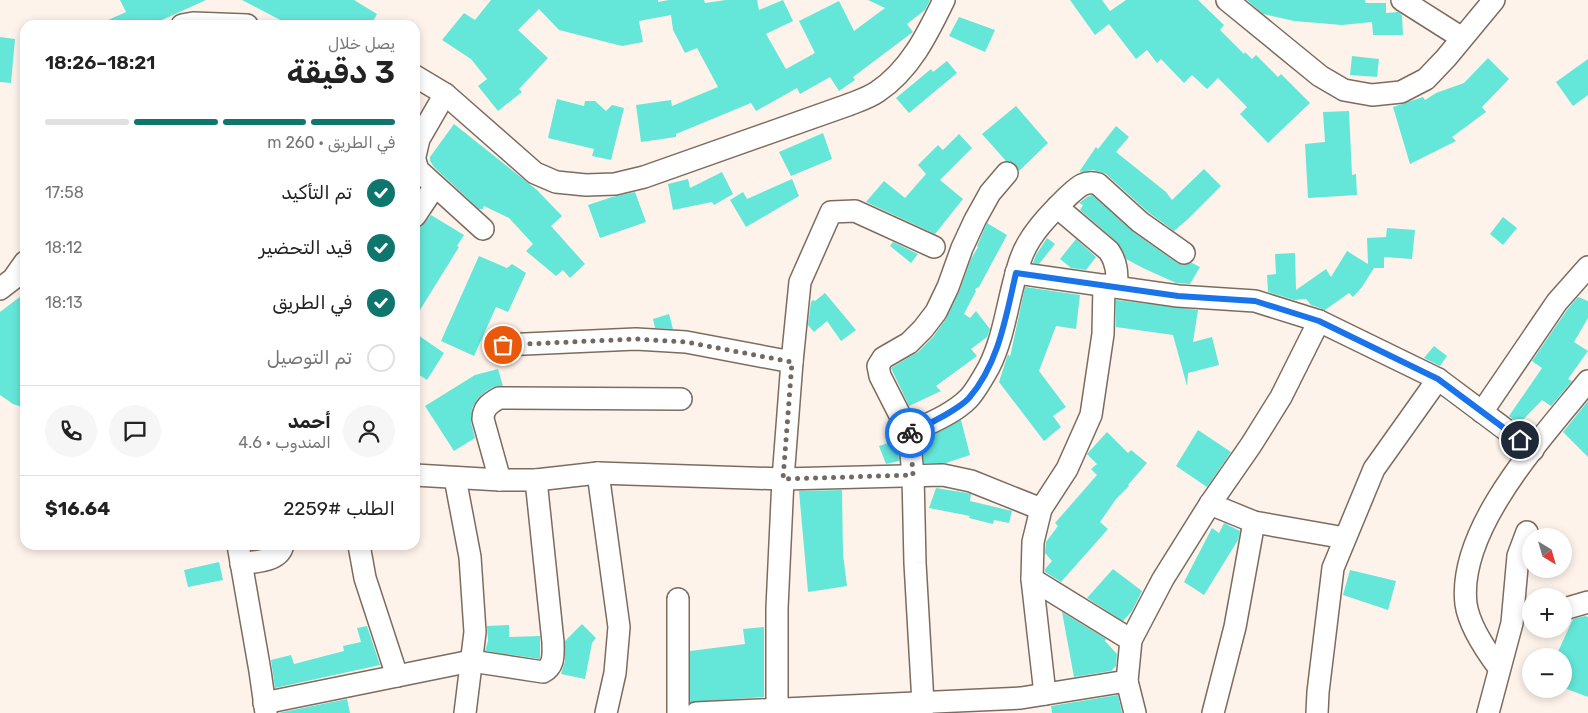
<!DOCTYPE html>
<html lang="ar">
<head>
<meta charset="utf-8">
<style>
  body { margin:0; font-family:Rubik,Cairo,sans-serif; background:#f6f6f6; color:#222; direction:rtl; height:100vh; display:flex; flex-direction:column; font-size:19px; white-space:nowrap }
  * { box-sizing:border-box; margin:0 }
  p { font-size:16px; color:#767676 }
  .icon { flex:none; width:28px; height:28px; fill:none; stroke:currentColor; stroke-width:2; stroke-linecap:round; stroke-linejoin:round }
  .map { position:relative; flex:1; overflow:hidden; direction:ltr }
  .panel { position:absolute; left:20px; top:20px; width:400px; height:530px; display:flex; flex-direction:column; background:#fff; border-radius:15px; box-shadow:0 2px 8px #0003; direction:rtl }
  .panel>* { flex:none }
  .needle { width:32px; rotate:143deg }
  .controls { position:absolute; left:1522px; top:528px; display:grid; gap:10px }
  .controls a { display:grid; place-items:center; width:50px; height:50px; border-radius:50%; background:#fff; box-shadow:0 2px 8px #0003; font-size:25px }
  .pin { position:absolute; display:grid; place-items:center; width:42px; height:42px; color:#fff; margin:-21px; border:2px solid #fff; border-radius:50%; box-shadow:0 1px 5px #0007 }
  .courier { position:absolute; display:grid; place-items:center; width:50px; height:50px; margin:-25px; border:4px solid #1a73e8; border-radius:50%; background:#fff; color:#222; box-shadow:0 1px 6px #0007 }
  .summary em { font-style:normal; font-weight:600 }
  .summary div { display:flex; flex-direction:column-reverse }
  .summary { display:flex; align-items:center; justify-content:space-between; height:85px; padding:0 25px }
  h1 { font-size:32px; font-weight:600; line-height:38px }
  .bar { display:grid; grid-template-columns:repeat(4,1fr); gap:8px 5px; align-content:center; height:60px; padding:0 25px }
  .bar i { height:6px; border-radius:4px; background:#e0e0e0 }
  .bar .current { background:#0f766e }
  .bar p { grid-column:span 4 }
  .line { display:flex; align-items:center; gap:12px; padding:0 25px; border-top:1px solid #e0e0e0 }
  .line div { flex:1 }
  .round { display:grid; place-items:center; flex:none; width:52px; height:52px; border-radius:26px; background:#f6f6f6 }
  ol { padding:0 25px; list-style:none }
  li { display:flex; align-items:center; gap:15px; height:55px }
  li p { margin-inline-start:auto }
  li .icon { padding:5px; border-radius:50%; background:#0f766e; color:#fff; stroke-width:4 }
  li:last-child { color:#767676 }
  li i { width:28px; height:28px; border:2px solid #e0e0e0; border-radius:50% }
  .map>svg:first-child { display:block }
</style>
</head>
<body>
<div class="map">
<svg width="1588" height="713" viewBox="0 0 1588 713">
  <rect width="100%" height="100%" fill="#fef3ea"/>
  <g fill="#64e6d9">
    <polygon points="120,0 206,0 151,25 97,25 126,12"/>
    <polygon points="242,0 354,0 377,14 371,25 290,25"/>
    <polygon points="491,0 658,0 658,2 669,0 704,0 705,3 726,0 757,0 759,10 783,0 793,21 766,34 786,69 815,53 799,21 839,1 854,31 885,8 868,0 930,0 925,10 907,24 913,32 853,77 855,80 839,91 830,77 800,94 797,88 756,111 751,103 676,134 676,137 641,142 636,105 671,100 672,106 718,87 697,48 685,53 673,30 671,15 639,21 643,42 622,46 559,30 539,9 518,30 548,58 519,89 522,92 498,111 478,86 487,79 471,59 442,40 464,13 475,20"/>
    <polygon points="1070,0 1102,0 1110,11 1126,0 1198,0 1224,25 1220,30 1244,54 1245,52 1252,59 1256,55 1278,77 1281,74 1310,103 1268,143 1240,114 1247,107 1218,78 1207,89 1192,75 1184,83 1161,59 1157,63 1147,50 1136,59 1109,24 1095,35"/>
    <polygon points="1247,0 1365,0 1365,3 1386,3 1386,13 1398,12 1402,15 1403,35 1373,35 1372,22 1342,25 1294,21 1263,14"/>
    <polygon points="959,17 995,30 985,52 949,36"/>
    <polygon points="0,37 15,39 11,83 0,82"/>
    <polygon points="1352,56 1379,59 1377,77 1350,75"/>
    <polygon points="1488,58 1509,79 1482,107 1486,112 1452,137 1456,141 1410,164 1393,107 1423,97 1425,100 1436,93 1464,83"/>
    <polygon points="1588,59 1588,95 1573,106 1556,82"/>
    <polygon points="947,61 957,73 909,113 896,98 931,69 933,72"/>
    <polygon points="557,99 584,106 585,101 595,101 606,111 612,105 624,108 611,160 592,156 594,149 548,138"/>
    <polygon points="1016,106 1048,143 1019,171 1015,164 1006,161 982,134"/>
    <polygon points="1349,111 1352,175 1356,174 1357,195 1308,198 1305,144 1325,142 1323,112"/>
    <polygon points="454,124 537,190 562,216 551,226 585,264 570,278 563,270 556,276 526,251 533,244 509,218 484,206 483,209 479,209 434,167 430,161 430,157"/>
    <polygon points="1116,126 1129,137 1116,152 1166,192 1172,200 1204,169 1221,186 1188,219 1174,231 1148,212 1106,174 1093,170 1079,172 1096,147 1098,149"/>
    <polygon points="823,133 832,159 791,176 779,152"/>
    <polygon points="959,134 972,148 940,180 963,199 935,234 866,202 884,181 905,198 926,174 918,165 938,145 943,150"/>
    <polygon points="722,172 733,194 714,205 712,202 673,210 668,184 688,179 690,188"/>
    <polygon points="792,179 799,196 746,227 730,200 743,192 747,199"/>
    <polygon points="635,192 646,222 600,238 588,205 612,197"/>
    <polygon points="1092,195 1132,231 1177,263 1183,265 1192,263 1200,267 1190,284 1176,283 1143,268 1126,259 1117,242 1080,210 1083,205 1079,203 1087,197"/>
    <polygon points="431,215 464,235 457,246 459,247 415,318 415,228 421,227"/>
    <polygon points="1503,217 1517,228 1503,245 1490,234"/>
    <polygon points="987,223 1007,235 979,287 975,289 976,291 964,314 970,318 976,311 990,329 987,337 971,349 977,356 936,386 941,391 909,406 891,368 918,352 933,337 946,319 959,292 971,259 978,247 977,246"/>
    <polygon points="1387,228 1415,230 1412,259 1384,257 1384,268 1374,268 1362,287 1353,297 1349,293 1325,310 1311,305 1306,299 1294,300 1268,292 1267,275 1276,274 1275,254 1295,253 1296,290 1326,269 1331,277 1347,251 1368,264 1367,238 1386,237"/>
    <polygon points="1047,238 1055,244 1039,264 1033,263 1036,255"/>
    <polygon points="1076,239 1096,257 1086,270 1071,268 1060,259"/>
    <polygon points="893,242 918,254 911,263 890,246"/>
    <polygon points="479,256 507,268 512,264 526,273 508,312 496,307 474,356 441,341"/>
    <polygon points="1025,287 1080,295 1076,329 1056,326 1039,371 1066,407 1053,416 1061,427 1044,441 999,382 1008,354 1010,357"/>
    <polygon points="25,293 25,408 13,404 0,395 0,312"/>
    <polygon points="825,293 856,330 841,341 827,321 814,332 808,325 811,302 813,300 815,301"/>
    <polygon points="1578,297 1588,301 1588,318 1574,342 1588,351 1568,379 1572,381 1551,406 1542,400 1519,424 1509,416 1542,368 1532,361 1567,310"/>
    <polygon points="1116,300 1198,310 1193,342 1212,337 1219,365 1188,373 1187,386 1173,335 1116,327"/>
    <polygon points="669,314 673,329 655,328 653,319"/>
    <polygon points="415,333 444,353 427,380 415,372"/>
    <polygon points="1434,346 1447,356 1440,366 1424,358"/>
    <polygon points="498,369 503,386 493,387 485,392 478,399 472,408 471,422 475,438 454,451 425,406 475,375"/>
    <polygon points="1588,401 1588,457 1563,432"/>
    <polygon points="961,420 970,455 946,463 924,463 922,441"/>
    <polygon points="1198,430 1231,452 1207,487 1176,466"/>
    <polygon points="1107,432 1128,453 1131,450 1147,463 1128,485 1129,486 1116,499 1100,522 1108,529 1061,582 1045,572 1045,569 1052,561 1045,553 1046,542 1058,526 1055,523 1097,475 1091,469 1097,464 1087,454"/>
    <polygon points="895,441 898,448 899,461 886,464 879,446"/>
    <polygon points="936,488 967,493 971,494 970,501 1012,511 1009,523 994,520 993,524 969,518 970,516 929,508"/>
    <polygon points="842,490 843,554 847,586 808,592 799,491"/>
    <polygon points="1224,523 1240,531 1238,540 1204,595 1184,582 1212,528 1219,533"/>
    <polygon points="219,562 223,580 188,587 184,570"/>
    <polygon points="1113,569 1142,591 1132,611 1123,621 1087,598"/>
    <polygon points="1350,570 1396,581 1388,610 1343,595"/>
    <polygon points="1062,612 1106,639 1105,641 1117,654 1116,666 1111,671 1074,677"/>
    <polygon points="1585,616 1588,617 1588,697 1564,688 1564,656 1556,656 1573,619"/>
    <polygon points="582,624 596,638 592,643 585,679 561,674 565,661 565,641"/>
    <polygon points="509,625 509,637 540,636 540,659 485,651 488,641 487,626"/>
    <polygon points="367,626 380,665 275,688 271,660 291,655 294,664 344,651 343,646 361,642 357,628"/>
    <polygon points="764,627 764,697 690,702 690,651 745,644 743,629"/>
    <polygon points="1118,695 1122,713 1052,713 1051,706"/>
    <polygon points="347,699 350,713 278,713"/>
  </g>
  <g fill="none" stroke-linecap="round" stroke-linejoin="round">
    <g stroke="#7c6c5f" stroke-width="24">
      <g id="minor">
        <polyline points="1227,0 1320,76 1344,90 1372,95 1401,92 1426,79 1446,58 1494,0"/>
        <polyline points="1402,0 1462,38"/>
        <polyline points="182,25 193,23 247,25"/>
        <path d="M415 76 445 94 535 173 556 182 586 185 615 184 644 177 848 105C858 101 868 98 877 92 910 70 927 35 944 0"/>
        <polyline points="415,156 419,139 445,94"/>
        <polyline points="415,160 418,170 483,229"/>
        <path d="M1057 207 1109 251C1117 263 1117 272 1117 287"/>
        <polyline points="415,216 435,186"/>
        <polyline points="1016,273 1178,296 1255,301 1319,321 1438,379 1533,450"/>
        <polyline points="0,289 13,279 25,262"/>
        <polyline points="503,345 636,339 686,342 792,362"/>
        <polyline points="1482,412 1557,302 1588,267"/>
        <path d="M909 433C928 424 953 414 968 399 975 392 984 376 989 367 1006 333 1008 294 1021 258 1029 235 1049 215 1066 198 1076 189 1084 179 1098 184L1140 222 1184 253"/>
        <polyline points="598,473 619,627 615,673 606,713"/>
        <polyline points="415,475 500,480 536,480 598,473 783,479 943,475 971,481 1041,509"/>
        <polyline points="455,478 470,557 475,632 465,713"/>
        <path d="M500 480 483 419C483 408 490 403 499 398L681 399"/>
        <polyline points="1210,504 1254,522 1345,538"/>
        <polyline points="238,545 260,671 266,713"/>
        <polyline points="359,545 365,578 397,676"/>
        <path d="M241 564C256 561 279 562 283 545"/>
        <polyline points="1032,579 1131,640"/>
        <polyline points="1564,609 1588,602"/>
        <path d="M1499 668C1487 652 1469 625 1466 604 1457 528 1543 437 1588 381"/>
        <polyline points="1045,694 1032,579 1033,542 1041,509 1067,469 1091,415 1103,334 1104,285"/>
        <path d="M264 703 471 661 543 672C555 666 553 654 553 642L536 480"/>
        <polyline points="777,710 777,608 783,479 792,362 800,282 831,212 855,211 934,247"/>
        <polyline points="678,713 678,599"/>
        <polyline points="696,713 1021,698 1127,681"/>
        <polyline points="922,713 923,703 915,563 913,475 909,433 880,376 878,366 883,358 909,343 923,329 936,312 948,287 962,248 975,220 990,193 1007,173"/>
        <polyline points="1135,713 1127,681 1131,640 1163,579 1210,504 1251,445 1281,397 1319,321"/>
        <polyline points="1213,713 1235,627 1254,522"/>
        <polyline points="1317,713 1318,692 1333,568 1374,469 1438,379"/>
        <polyline points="1488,713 1512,623 1518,556 1527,532"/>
      </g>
    </g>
    <use href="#minor" stroke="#fff" stroke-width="21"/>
  </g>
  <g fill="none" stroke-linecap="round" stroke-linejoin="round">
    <polyline stroke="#726963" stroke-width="5" stroke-dasharray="0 9" points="503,345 636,339 686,342 792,362 783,479 913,475 910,433"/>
    <path stroke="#1a73e8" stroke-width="6" d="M910 433C926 425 957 411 969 398 999 363 1006 316 1016 273L1178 296 1255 301 1319 321 1438 379 1520 440"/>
  </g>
</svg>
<div class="controls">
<a><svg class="needle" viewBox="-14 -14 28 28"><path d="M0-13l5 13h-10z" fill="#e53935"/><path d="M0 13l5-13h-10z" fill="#767676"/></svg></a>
<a>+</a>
<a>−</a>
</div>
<div class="pin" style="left:503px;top:345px;background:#ea580c"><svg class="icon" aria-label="bag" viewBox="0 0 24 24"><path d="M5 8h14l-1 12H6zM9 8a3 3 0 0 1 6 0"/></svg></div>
<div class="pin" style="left:1520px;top:440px;background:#1f2937"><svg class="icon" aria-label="home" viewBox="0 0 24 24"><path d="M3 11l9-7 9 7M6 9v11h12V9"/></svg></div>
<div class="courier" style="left:910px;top:433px"><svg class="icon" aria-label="bike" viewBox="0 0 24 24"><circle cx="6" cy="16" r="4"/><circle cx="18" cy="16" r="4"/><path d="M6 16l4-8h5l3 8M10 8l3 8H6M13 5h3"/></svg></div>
<section class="panel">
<div class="summary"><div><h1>3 دقيقة</h1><p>يصل خلال</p></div><em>18:21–18:26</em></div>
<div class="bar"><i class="current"></i><i class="current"></i><i class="current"></i><i></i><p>في الطريق · 260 m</p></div>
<ol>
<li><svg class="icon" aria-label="check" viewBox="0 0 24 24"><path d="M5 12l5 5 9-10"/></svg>تم التأكيد<p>17:58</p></li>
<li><svg class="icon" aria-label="check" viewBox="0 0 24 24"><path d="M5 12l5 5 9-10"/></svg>قيد التحضير<p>18:12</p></li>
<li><svg class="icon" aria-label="check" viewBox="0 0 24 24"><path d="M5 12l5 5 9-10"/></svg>في الطريق<p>18:13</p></li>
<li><i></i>تم التوصيل</li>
</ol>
<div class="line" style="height:90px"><a class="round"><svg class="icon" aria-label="person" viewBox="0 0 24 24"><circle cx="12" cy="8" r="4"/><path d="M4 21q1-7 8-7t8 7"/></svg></a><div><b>أحمد</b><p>المندوب · 4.6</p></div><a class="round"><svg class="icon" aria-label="chat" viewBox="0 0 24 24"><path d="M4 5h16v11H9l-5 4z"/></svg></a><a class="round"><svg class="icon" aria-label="phone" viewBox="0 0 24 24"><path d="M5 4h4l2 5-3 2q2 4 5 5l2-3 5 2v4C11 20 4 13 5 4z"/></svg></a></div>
<div class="line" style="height:65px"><div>الطلب #2259</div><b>$16.64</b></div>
</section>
</div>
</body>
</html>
